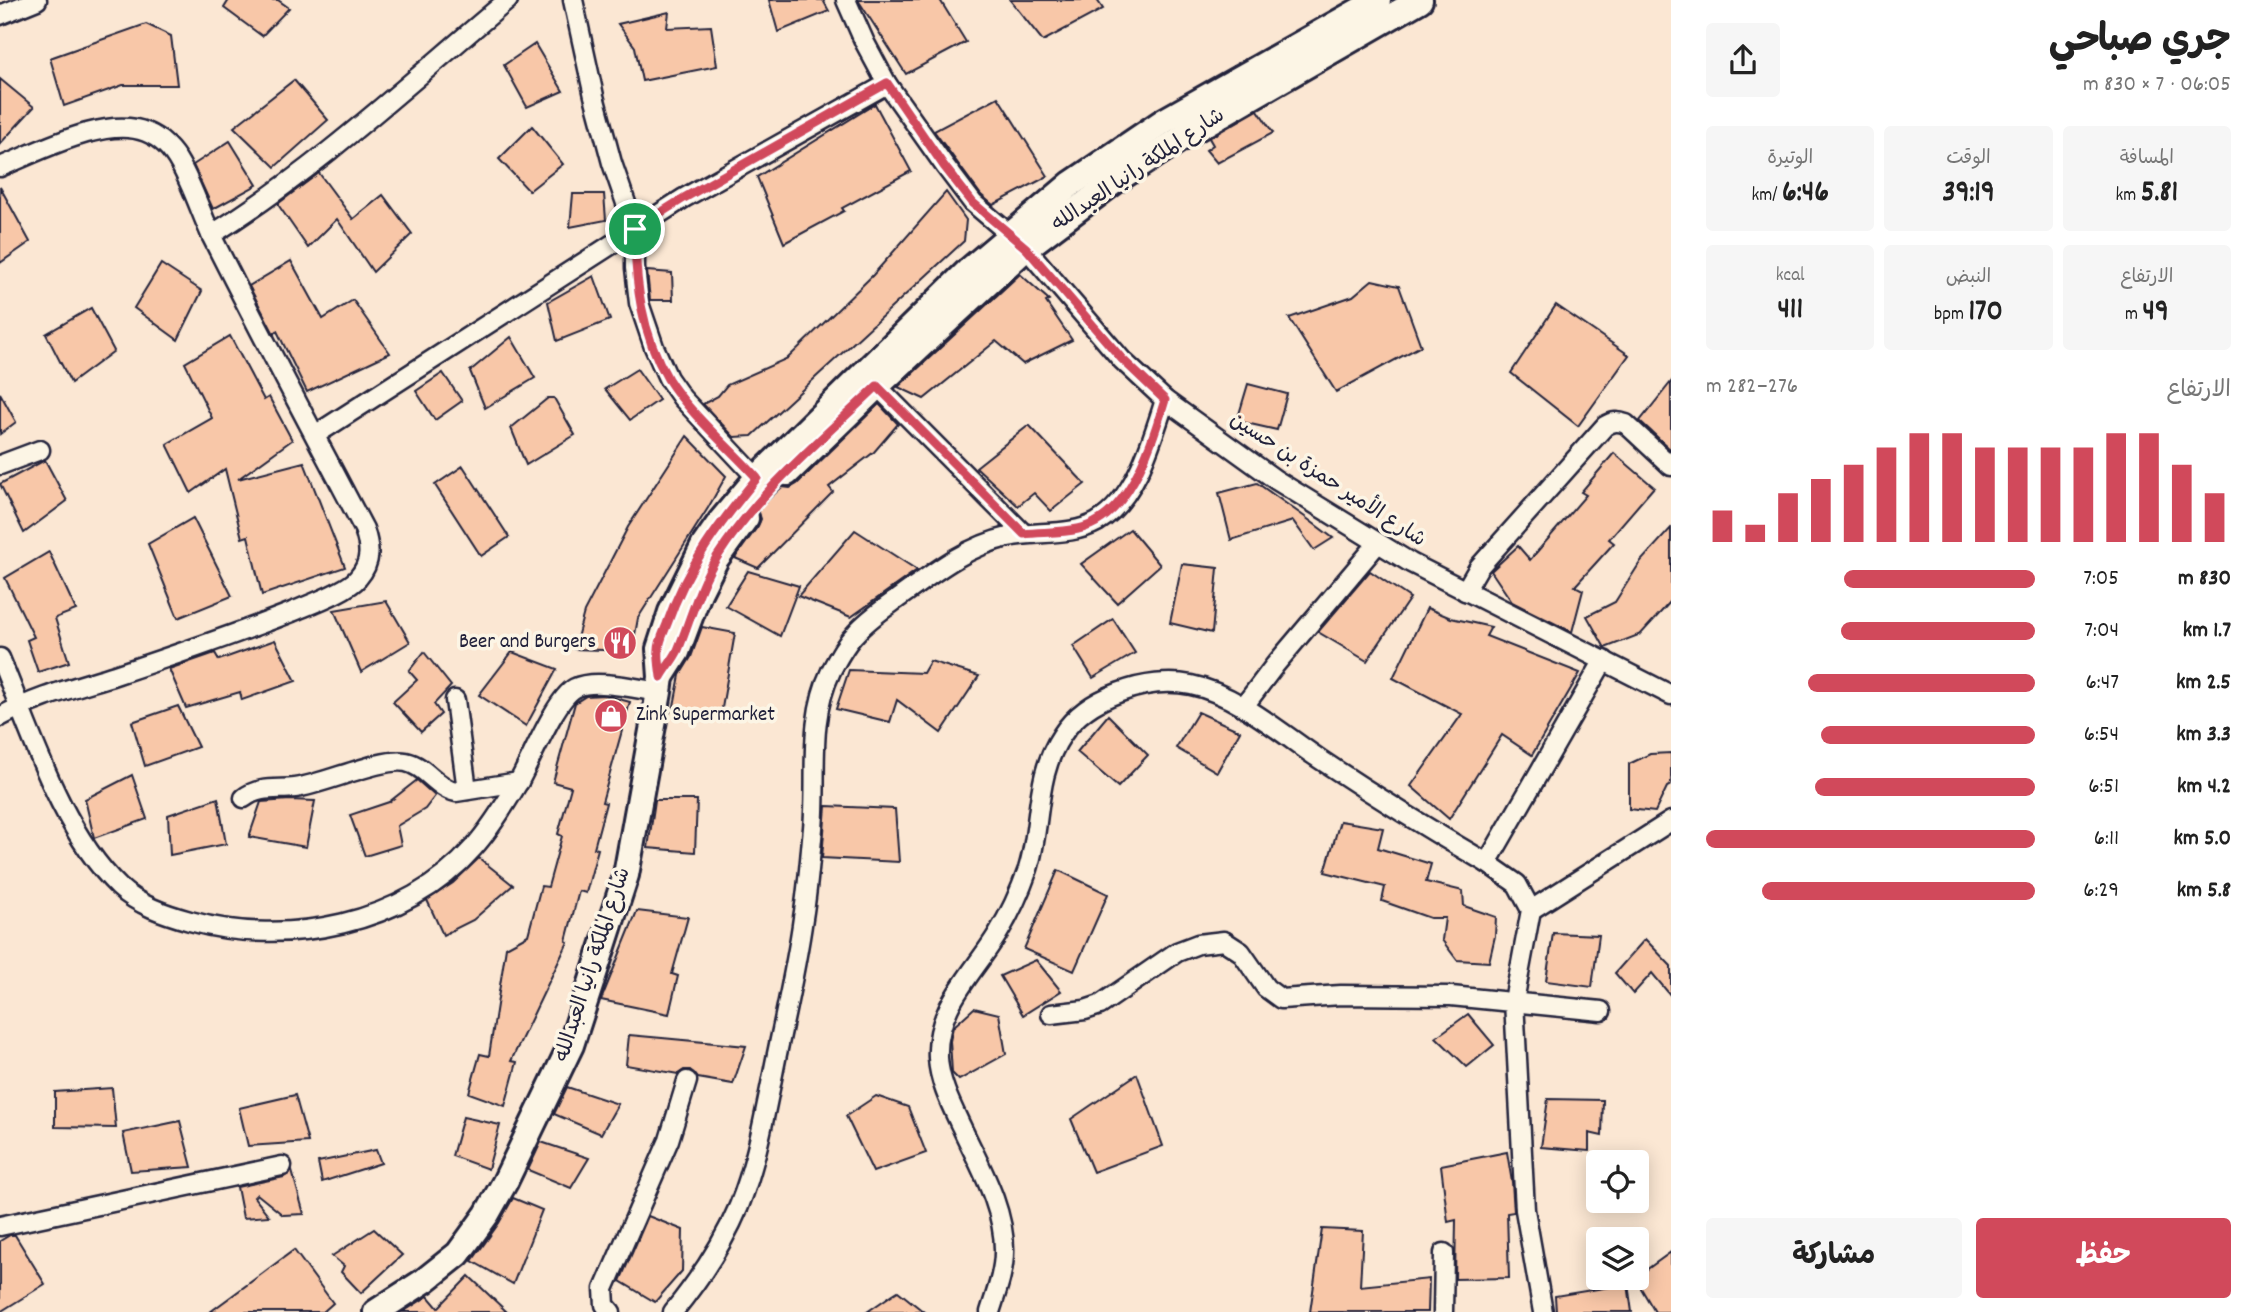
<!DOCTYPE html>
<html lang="ar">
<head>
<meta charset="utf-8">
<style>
	body { margin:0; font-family:Dekko,"Playpen Sans Arabic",sans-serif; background:#f6f6f6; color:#222; direction:rtl; height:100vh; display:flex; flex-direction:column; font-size:26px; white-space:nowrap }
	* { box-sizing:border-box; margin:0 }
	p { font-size:23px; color:#767676 }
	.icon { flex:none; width:38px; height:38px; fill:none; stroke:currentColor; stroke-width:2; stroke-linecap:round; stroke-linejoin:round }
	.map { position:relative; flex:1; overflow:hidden; direction:ltr }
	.drawer { display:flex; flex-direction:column; background:#fff; width:595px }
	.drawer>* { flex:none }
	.tools { position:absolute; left:1586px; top:1150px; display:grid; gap:14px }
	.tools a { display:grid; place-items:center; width:63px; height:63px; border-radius:7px; background:#fff; box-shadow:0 4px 18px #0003; font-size:35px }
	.pin { position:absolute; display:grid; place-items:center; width:60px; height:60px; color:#fff; margin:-30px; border:4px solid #fff; border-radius:50%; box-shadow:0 2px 7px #0007 }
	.round { display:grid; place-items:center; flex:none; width:74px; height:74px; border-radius:7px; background:#f6f6f6 }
	.headline { display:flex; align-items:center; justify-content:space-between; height:119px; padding:0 35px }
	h1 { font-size:38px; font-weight:700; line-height:52px }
	.stats { display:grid; grid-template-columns:repeat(3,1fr); gap:10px; height:119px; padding:7px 35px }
	.stats div { display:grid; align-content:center; border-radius:7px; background:#f6f6f6; text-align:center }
	.stats b { font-size:30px; font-weight:700 }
	.stats small { font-size:19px; font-weight:400 }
	.stats p { font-size:19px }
	.chart { height:196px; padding:14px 35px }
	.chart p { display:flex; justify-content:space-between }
	.chart svg { width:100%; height:126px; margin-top:7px; stroke:#d1495b; stroke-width:6 }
	.action { display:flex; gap:14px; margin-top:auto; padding:14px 35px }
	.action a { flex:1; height:80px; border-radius:7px; background:#d1495b; color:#fff; font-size:28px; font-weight:700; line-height:80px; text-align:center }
	.action a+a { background:#f6f6f6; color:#222 }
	ul { padding:0 35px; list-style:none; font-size:23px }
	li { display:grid; grid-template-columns:112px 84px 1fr; align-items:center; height:52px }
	li i { height:18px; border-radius:9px; background:#d1495b }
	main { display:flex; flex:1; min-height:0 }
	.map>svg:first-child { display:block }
	.building { fill:#f8c7a8; stroke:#22223b; stroke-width:2 }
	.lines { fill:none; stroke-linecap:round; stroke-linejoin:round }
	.minor-casing { stroke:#22223b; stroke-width:23 }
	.secondary-casing { stroke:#22223b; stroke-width:30 }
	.minor { stroke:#fcf5e5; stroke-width:18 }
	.secondary { stroke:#fcf5e5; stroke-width:24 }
	.route-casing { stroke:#fff; stroke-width:14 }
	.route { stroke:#d1495b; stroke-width:9 }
	.labels { text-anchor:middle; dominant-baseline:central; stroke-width:7; stroke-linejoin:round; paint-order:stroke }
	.street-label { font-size:21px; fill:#22223b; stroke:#fcf5e5 }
	.poi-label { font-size:21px; fill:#22223b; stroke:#fcf5e5; text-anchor:end }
</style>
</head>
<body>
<main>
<section class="drawer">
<div class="headline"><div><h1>جري صباحي</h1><p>06:05 · 7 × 830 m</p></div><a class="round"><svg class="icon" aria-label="share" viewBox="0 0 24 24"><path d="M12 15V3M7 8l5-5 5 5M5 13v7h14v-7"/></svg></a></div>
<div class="stats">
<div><p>المسافة</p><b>5.81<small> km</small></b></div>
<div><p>الوقت</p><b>39:19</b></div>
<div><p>الوتيرة</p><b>6:46<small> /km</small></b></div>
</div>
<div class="stats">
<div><p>الارتفاع</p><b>49<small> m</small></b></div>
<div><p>النبض</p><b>170<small> bpm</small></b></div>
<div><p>kcal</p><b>411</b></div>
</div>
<div class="chart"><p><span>الارتفاع</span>276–282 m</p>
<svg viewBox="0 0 160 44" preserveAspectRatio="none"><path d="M5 44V33M15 44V38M25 44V27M35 44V22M45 44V17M55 44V11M65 44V6M75 44V6M85 44V11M95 44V11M105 44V11M115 44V11M125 44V6M135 44V6M145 44V17M155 44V27"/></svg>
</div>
<ul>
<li><b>830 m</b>7:05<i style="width:58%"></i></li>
<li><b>1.7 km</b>7:04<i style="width:59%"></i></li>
<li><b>2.5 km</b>6:47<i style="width:69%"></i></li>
<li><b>3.3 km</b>6:54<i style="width:65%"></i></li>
<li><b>4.2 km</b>6:51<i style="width:67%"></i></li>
<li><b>5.0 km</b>6:11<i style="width:100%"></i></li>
<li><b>5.8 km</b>6:29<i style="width:83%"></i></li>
</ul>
<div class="action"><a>حفظ</a><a>مشاركة</a></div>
</section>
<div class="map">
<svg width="1671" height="1312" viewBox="0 0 1671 1312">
	<rect width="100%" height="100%" fill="#fbe7d3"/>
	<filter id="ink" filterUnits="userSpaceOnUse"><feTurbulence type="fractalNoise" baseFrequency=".0143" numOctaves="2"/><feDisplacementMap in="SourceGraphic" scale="14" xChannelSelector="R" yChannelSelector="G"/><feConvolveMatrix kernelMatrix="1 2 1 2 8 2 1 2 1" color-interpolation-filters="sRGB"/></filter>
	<g filter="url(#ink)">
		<g class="building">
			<polygon points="229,0 278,0 289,8 262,36 224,8"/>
			<polygon points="769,0 823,0 829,11 778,32"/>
			<polygon points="858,0 940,0 966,42 906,74"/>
			<polygon points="1010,0 1097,0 1103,9 1043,41"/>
			<polygon points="669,12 667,28 711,26 717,66 642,81 635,47 618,24"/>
			<polygon points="146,24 171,36 177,85 123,85 64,106 50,58"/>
			<polygon points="535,44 563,91 527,107 504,65"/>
			<polygon points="0,79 34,107 0,144"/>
			<polygon points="294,80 328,120 275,167 234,127"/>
			<polygon points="998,97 1048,176 993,205 981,195 934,131"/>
			<polygon points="875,104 911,171 842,208 844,211 784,243 757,177"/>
			<polygon points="1258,110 1273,133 1217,163 1206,150 1213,145 1209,138"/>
			<polygon points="532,126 563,164 529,191 499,159"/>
			<polygon points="230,141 257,185 213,209 193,165"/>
			<polygon points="319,173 353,219 383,195 412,234 373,272 337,219 308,248 279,206 279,203"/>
			<polygon points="0,187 30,242 0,263"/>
			<polygon points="946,192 966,220 964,241 752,436 734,437 703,404 718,396 727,385 788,358 873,275"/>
			<polygon points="573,194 604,194 606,220 570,227"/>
			<polygon points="291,261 323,319 353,300 390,353 307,392 277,331 274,334 249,286"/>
			<polygon points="161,264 202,291 178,340 134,308"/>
			<polygon points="647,271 672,273 673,300 650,300"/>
			<polygon points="1020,274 1049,300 1046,302 1072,340 1023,364 996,341 924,399 898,387"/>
			<polygon points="594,276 610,320 557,341 548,302"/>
			<polygon points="1372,280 1399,286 1421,346 1336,392 1289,318 1353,296"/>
			<polygon points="1556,305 1629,355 1578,426 1511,373"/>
			<polygon points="91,308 114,351 71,383 46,334"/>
			<polygon points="230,336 264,400 269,397 292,440 238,479 304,462 345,567 262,595 248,536 242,538 225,469 191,493 167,444 212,418 185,363"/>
			<polygon points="511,337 535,378 485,408 470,371"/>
			<polygon points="637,369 659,400 630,420 605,389"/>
			<polygon points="443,373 462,401 435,420 416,391"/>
			<polygon points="1671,382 1671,450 1640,421"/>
			<polygon points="1248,384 1287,394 1277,430 1237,421"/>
			<polygon points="0,393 16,422 0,434"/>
			<polygon points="548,398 554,398 575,435 526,465 511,428"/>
			<polygon points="879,404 898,424 874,452 829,487 833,492 758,568 735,558 758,526 761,519 758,510 762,505 782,487 790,488 797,484"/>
			<polygon points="1029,425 1085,484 1051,511 1034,493 1018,506 976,467"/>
			<polygon points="687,436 726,476 708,508 638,618 632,651 574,649 584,612 628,527"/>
			<polygon points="1614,453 1654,487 1609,539 1614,543 1575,586 1583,590 1572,632 1512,602 1491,571 1518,546 1530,560 1586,495 1581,492"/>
			<polygon points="45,460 67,501 24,533 0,484"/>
			<polygon points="463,466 509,537 481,556 435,485"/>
			<polygon points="1257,483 1305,517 1333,538 1314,550 1293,521 1231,540 1219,493"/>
			<polygon points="193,518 232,596 178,618 148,544"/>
			<polygon points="1671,528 1671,601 1641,634 1605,648 1587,616 1615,602 1641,561"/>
			<polygon points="1130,529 1160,565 1117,603 1081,564"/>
			<polygon points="855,530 917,570 851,617 798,596"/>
			<polygon points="49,552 76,610 55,618 69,662 38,672 27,640 34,637 5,578"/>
			<polygon points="1182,564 1218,568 1212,633 1170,623"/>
			<polygon points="748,571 799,586 780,636 726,606"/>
			<polygon points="1370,571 1410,598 1367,661 1318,632"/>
			<polygon points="386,601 410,642 361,672 334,610"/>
			<polygon points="1427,608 1451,618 1491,627 1486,636 1580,673 1532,755 1502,735 1449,819 1411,786 1462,714 1393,678"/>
			<polygon points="1113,619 1135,653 1093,678 1073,646"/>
			<polygon points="702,627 735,633 721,714 673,711 680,675 691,657"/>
			<polygon points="275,640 296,681 242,700 240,692 186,708 169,669 215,653 219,660"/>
			<polygon points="424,652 451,686 434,704 441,714 421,732 393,702 417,680 409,671"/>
			<polygon points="512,652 557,669 526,726 479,695"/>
			<polygon points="930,661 979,676 941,733 897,700 890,722 836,709 849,670 923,673"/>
			<polygon points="604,695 630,702 602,802 606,803 594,848 598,849 586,893 579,891 566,941 568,942 511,1061 517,1062 505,1106 469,1093 480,1054 489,1056 506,947 528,935 541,886 548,887 562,836 558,834 571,787 553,782 575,703 586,696"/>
			<polygon points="178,706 198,747 145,766 132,722"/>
			<polygon points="1198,712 1240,731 1217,772 1176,748"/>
			<polygon points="1108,715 1148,755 1118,787 1077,752"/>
			<polygon points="1671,753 1671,785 1667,787 1655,812 1629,809 1629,764 1650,754"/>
			<polygon points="132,775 147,819 94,838 85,799"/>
			<polygon points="417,780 435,796 425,809 397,826 401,845 365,856 350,815 389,802"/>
			<polygon points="218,798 226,844 170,855 168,815"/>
			<polygon points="290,800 315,801 306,847 249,837 261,802"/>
			<polygon points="655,800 697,800 695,852 648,848"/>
			<polygon points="826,806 895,809 899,862 822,858"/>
			<polygon points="1340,821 1383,828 1378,848 1431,864 1426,882 1463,891 1464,906 1496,917 1495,936 1489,962 1457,960 1442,940 1445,918 1430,918 1382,901 1385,887 1325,872"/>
			<polygon points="479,858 513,885 473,920 443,935 427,900 453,883"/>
			<polygon points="1058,870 1108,894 1074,971 1024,949"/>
			<polygon points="637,911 688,917 672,974 678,976 669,1014 601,1000"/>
			<polygon points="1553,933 1599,935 1592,987 1546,981"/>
			<polygon points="1645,939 1671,966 1671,996 1652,973 1633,994 1615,973"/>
			<polygon points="1036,960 1061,991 1023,1015 1000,976"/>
			<polygon points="974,1008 999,1014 1006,1054 959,1080 952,1073 950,1041 953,1027"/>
			<polygon points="1468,1014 1494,1045 1467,1067 1436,1037"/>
			<polygon points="629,1035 662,1038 746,1046 733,1084 698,1078 690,1070 684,1070 678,1074 626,1065"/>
			<polygon points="1137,1074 1163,1146 1093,1172 1071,1119"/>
			<polygon points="567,1087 618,1104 601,1134 554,1114"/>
			<polygon points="112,1088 116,1128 55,1127 55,1092"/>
			<polygon points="295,1095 308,1142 248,1146 239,1108"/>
			<polygon points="876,1096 908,1107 926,1153 873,1172 846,1116"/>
			<polygon points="1548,1099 1603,1100 1602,1136 1589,1133 1589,1151 1541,1147"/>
			<polygon points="463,1117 500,1125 488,1169 452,1156"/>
			<polygon points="180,1121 192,1167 131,1171 123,1133"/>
			<polygon points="541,1142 589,1158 571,1188 528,1170"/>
			<polygon points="376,1150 381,1163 322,1182 318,1162"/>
			<polygon points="1507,1152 1512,1182 1514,1212 1507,1213 1509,1278 1455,1279 1456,1220 1448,1222 1441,1165"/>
			<polygon points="292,1171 304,1214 283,1215 257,1194 254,1197 269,1216 243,1218 237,1187 284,1177"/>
			<polygon points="513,1198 542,1210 513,1284 472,1261 499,1223"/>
			<polygon points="648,1216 683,1230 682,1271 655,1302 620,1281"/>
			<polygon points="374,1229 402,1255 361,1293 341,1272 344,1266 332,1256"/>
			<polygon points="1322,1229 1363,1231 1360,1286 1429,1279 1428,1312 1310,1312"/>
			<polygon points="10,1235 15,1235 45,1284 0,1312 0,1241"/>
			<polygon points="294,1250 333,1303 323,1312 210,1312"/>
			<polygon points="1671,1252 1671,1312 1655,1312 1635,1278"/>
			<polygon points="469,1276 507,1312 403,1312 428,1296 438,1308"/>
			<polygon points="1628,1284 1632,1312 1556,1312 1555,1296"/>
			<polygon points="898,1291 924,1312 867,1312 893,1294"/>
		</g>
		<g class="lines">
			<g class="minor-casing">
				<g id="minor">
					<polyline points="573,0 594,96 612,163 635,229 635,268 639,303 654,347 668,378 682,398 757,478"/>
					<polyline points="846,0 865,43 887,84 945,166 973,203 1026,248 1122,360 1165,400 1276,480 1411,563 1671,695"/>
					<polyline points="0,15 37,0"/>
					<path d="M0,167C38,152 106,115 146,132C161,138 173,151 180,164C193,187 201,213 212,237C261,335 313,432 364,529C370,547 372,562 358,578C348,591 308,605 292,612C234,635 175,655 115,675C77,687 36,697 0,717"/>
					<path d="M211,235C318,169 412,80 508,0"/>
					<polyline points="877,386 1024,534"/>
					<polyline points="315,435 684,198 887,84"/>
					<polyline points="0,465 40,450"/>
					<path d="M1465,591L1479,567L1605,426C1613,421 1618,421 1626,424L1671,466"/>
					<path d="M0,658C31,732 61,831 119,887C138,905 165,914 190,921C285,948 406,925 473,848C490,829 505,805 518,783C531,761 555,699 575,688C594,678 638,689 659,692"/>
					<polyline points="455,700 467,790"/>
					<polyline points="1244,706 1275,665 1378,543"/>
					<path d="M244,798C259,786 277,790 295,788C325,784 382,757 406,762C426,766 436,788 456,792L519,782"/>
					<polyline points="1531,910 1671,821"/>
					<polyline points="1051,1014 1085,1010 1100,1005 1177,952 1198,944 1224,941 1241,952 1266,988 1281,999 1341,995 1451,996 1601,1011"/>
					<polyline points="0,1226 282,1166"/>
					<polyline points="611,1312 605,1305 604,1289 669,1140 687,1081"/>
					<path d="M673,1312C699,1280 723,1244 739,1206C756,1164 764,1118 773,1074C783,1022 796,970 803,918C808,888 810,858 813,828C818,775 807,721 831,671C838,658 845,644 856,633C868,619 885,608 900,597C933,573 967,546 1008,537C1036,531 1072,536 1097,522C1136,499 1152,440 1165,400"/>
					<path d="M990,1312C996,1293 1004,1272 1004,1252C1005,1208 979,1165 961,1126C951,1105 939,1081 938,1058C935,1008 973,974 997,935C1010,914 1020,892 1028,869C1042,825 1034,776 1062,735C1086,697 1148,676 1191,685C1237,694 1282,734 1321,760C1375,796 1430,830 1487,863"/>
					<polyline points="1443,1312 1444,1253"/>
					<polyline points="1543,1312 1525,1210 1514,1001 1531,910 1517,884 1487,863 1604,660"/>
				</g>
			</g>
			<g class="secondary-casing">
				<g id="secondary">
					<polyline points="787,473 877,386 1026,248 1115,181 1194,130 1420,0"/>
					<polyline points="661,677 677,652 699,593 716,559 746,518"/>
					<polyline points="376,1312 424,1281 458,1254 487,1214 505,1182 571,1045 626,875 659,692 661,677 659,649 671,612 704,545 720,522 757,478 968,271 1071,184 1164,121 1378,0"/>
				</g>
			</g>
			<use href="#minor" class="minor"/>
			<use href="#secondary" class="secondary"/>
		</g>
	</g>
	<g class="lines" filter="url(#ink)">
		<g class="route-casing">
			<path id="route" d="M887,83L944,166L973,203L1026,248L1122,359L1165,400C1151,444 1130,518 1078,529C1061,533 1042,532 1024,534L877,386C822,439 759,491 717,557C699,585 691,619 678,650C674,659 666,668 661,677C660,668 658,658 659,650C659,641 664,632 667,624C687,566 719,524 757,478C730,448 689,413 668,379C641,333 635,282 635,229L684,198Z"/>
		</g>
		<use href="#route" class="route"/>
	</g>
	<defs>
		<g id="restaurant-disc" transform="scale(1.75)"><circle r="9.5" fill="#d1495b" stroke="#fcf5e5"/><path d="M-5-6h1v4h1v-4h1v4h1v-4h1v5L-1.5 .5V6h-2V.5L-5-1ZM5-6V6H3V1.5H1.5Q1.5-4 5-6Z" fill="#fff"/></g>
		<g id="shop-disc" transform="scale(1.75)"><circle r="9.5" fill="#d1495b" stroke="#fcf5e5"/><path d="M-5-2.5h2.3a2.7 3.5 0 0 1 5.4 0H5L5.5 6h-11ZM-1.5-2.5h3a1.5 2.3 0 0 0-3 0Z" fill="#fff"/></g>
	</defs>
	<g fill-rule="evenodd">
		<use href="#restaurant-disc" x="620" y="643"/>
		<use href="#shop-disc" x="611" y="716"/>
	</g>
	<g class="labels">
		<g class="street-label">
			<text transform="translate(1139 171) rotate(-34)">شارع الملكة رانيا العبدالله</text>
			<text transform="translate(1327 481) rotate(33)">شارع الأمير حمزة بن حسين</text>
			<text transform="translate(594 965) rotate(-72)">شارع الملكة رانيا العبدالله</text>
		</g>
		<g class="poi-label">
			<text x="596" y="643">Beer and Burgers</text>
			<text x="636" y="716" text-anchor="start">Zink Supermarket</text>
		</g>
	</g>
</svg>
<div class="tools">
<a><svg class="icon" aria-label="locate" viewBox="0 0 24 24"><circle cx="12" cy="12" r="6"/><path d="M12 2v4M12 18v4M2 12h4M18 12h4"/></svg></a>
<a><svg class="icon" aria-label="layers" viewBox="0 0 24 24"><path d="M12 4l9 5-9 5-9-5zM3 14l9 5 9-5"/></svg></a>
</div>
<div class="pin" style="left:635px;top:229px;background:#1e9e55"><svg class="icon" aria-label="arrive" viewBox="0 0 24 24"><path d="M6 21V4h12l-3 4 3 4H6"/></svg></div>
</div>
</main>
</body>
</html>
